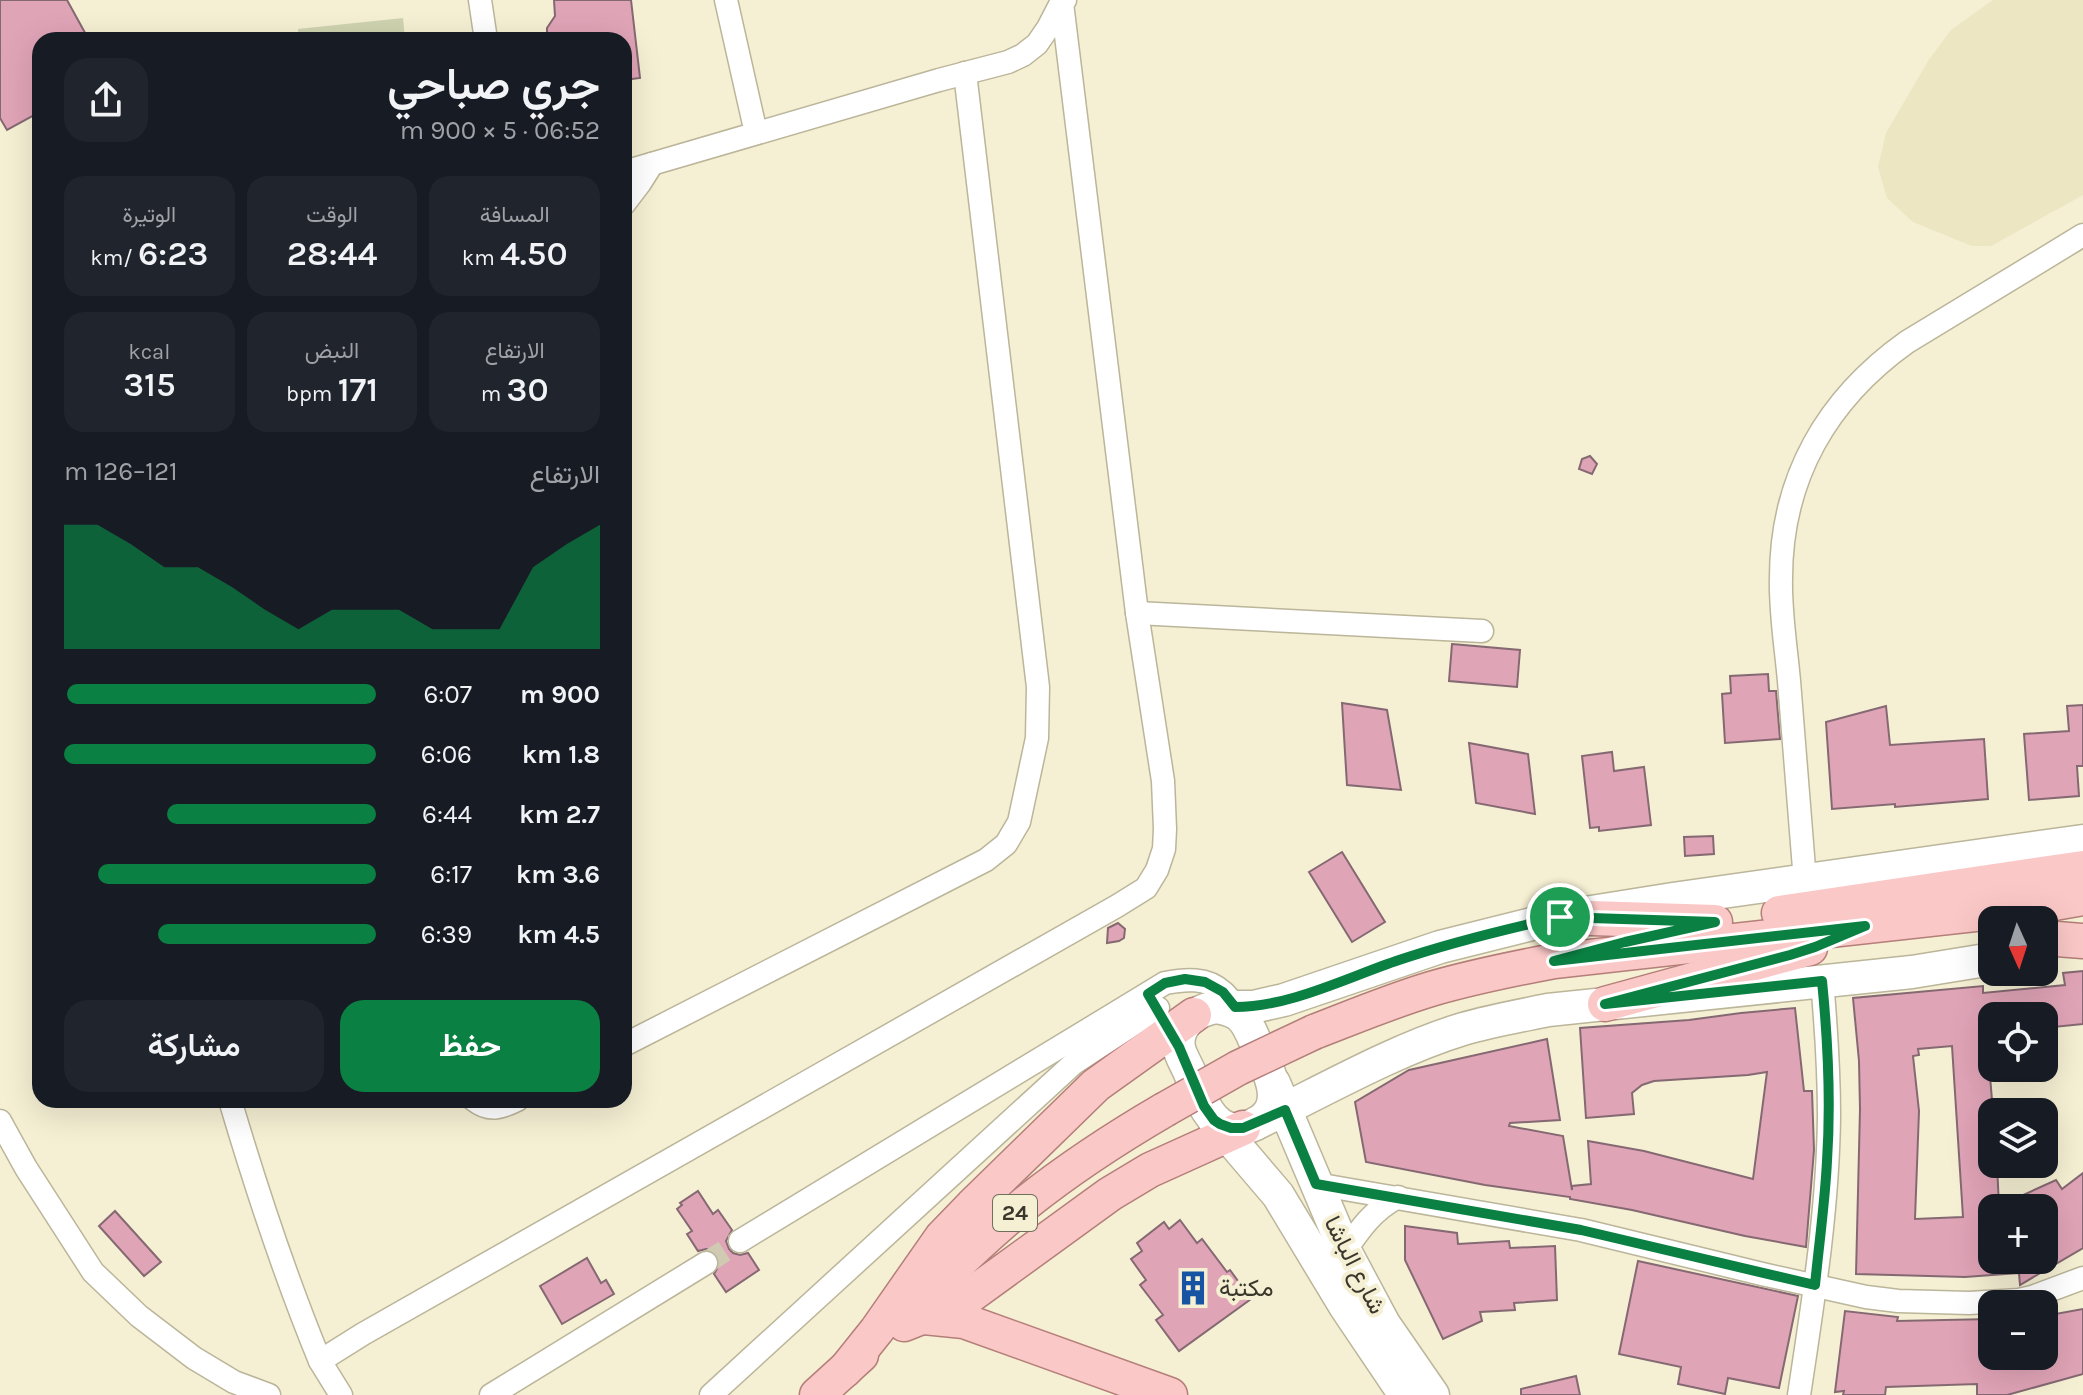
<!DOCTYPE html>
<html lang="ar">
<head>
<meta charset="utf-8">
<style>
	body { margin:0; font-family:Karla,Vazirmatn,sans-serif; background:#20242c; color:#f1f3f6; direction:rtl; height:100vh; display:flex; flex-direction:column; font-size:30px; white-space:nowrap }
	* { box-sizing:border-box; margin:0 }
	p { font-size:26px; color:#9ea1a6 }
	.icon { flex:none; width:44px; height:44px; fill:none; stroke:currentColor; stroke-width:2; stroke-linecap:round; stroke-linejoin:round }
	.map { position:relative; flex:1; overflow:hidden; direction:ltr }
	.sheet { position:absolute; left:32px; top:32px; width:600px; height:1076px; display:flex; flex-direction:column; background:#171b24; border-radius:24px; box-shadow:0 8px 32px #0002; direction:rtl }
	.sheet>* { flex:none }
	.needle { width:52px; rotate:177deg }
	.buttons { position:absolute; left:1978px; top:906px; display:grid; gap:16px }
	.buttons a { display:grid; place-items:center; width:80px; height:80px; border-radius:16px; background:#171b24; box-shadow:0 8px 32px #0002; font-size:40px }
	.pin { position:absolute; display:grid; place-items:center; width:68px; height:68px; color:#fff; margin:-34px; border:4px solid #fff; border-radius:50%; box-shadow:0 2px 8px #0007 }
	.round { display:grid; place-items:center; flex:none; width:84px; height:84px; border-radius:24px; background:#20242c }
	.headline { display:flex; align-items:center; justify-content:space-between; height:136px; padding:0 32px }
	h1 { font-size:44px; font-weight:600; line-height:60px }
	.figures { display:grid; grid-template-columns:repeat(3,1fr); gap:12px; height:136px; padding:8px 32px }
	.figures div { display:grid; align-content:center; border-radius:20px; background:#20242c; text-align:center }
	.figures b { font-size:34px; font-weight:600 }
	.figures small { font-size:22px; font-weight:400 }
	.figures p { font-size:22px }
	.chart { height:224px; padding:16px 32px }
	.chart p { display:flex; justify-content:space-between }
	.chart svg { width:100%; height:144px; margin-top:8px; fill:#0b8043; opacity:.7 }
	.cta { display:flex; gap:16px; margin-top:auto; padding:16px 32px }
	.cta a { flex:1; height:92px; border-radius:24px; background:#0b8043; color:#fff; font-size:32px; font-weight:600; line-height:92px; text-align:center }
	.cta a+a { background:#20242c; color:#f1f3f6 }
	ul { padding:0 32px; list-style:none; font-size:26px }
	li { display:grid; grid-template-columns:128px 96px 1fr; align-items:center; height:60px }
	li i { height:20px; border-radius:10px; background:#0b8043 }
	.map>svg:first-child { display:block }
	.built { fill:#ede6c2 }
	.green { fill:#cfd3af }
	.building { fill:#e0a4b7; stroke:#856972; stroke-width:2; fill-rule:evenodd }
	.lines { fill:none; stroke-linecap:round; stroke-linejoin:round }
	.street-tunnel { stroke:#d0cab2; stroke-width:22; stroke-dasharray:22 11; stroke-linecap:butt }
	.street-casing { stroke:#bbb59a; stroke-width:25 }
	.secondary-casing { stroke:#bbb59a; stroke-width:35 }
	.primary-casing { stroke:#b47e79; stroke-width:37 }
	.street { stroke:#fff; stroke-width:22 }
	.secondary { stroke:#fff; stroke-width:32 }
	.primary { stroke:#fac8c7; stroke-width:34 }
	.primary-bridge-casing { stroke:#b47e79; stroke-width:37; stroke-linecap:butt }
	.primary-bridge { stroke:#fac8c7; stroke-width:34 }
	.route-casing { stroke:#fff; stroke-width:16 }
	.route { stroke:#0b8043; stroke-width:10 }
	.labels { text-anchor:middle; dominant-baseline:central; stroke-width:8; stroke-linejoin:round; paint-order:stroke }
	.shield { fill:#f5efd3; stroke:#726e5e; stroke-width:2 }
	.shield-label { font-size:22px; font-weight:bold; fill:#3a372c }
	.street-label { font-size:24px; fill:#3a372c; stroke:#f5efd3 }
	.poi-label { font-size:24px; fill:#3a372c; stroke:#f5efd3; text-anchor:start }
</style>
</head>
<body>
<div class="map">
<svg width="2083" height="1395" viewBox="0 0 2083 1395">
	<rect width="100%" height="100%" fill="#f5efd3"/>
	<polygon class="built" points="1993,0 2083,0 2083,195 1991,246 1972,246 1913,222 1887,198 1878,167 1886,133 1928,61 1951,30"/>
	<polygon class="green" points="403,18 405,40 299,40 298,29"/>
	<g class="building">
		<polygon points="0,0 67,0 89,40 40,40 40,112 7,130 0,118"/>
		<polygon points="554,0 631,0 640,78 624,80 624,40 552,40 547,34 547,28 555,16"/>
		<polygon points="1590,456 1597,464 1592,474 1579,469 1582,459"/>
		<polygon points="1452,644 1520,650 1517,687 1449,681"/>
		<polygon points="1768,674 1769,691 1776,691 1780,739 1725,743 1722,694 1731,693 1730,676"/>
		<polygon points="1342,703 1387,710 1401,790 1347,785"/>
		<polygon points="2083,705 2083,766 2077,766 2079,796 2029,800 2024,734 2069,731 2067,706"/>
		<polygon points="1886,706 1890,745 1984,739 1988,799 1895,807 1895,804 1832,809 1826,722"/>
		<polygon points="1469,743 1528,754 1535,814 1476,803"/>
		<polygon points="1612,752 1614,771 1644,767 1651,825 1599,831 1599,827 1590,828 1582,756"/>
		<polygon points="1713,836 1714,854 1685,856 1684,837"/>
		<polygon points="1342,852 1385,922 1352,942 1309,872"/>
		<polygon points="1118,923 1125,929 1124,938 1119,941 1107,943 1108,928"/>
		<path d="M2083,971V1024L2044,1028V1016H1985L1993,1112L1992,1164H1997L1999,1206L2056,1180L2062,1189L2083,1173V1248L2020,1285L2019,1273L1965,1277L1856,1274L1860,1109L1859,1061L1853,998L1983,986V993L2065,985L2063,973ZM1952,1046L1963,1217L1915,1219L1919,1111L1913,1056L1919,1055L1918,1049ZM1992,1208H2044V1260H1992Z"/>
		<polygon points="1795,1008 1804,1091 1812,1091 1814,1150 1806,1247 1745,1236 1632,1210 1570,1199 1570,1197 1485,1185 1366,1162 1355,1102 1409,1070 1547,1039 1560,1120 1510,1123 1509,1126 1563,1136 1572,1190 1572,1186 1591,1184 1588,1141 1644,1151 1753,1179 1767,1072 1748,1075 1654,1081 1642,1085 1632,1093 1634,1114 1586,1118 1580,1028 1689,1020 1741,1013"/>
		<polygon points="698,1191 713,1214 718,1210 732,1230 726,1241 729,1249 733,1253 740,1255 748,1253 759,1270 726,1292 714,1274 720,1263 717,1255 712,1250 706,1249 698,1251 687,1234 692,1231 677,1209 682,1205 680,1203"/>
		<polygon points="115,1211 161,1262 144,1276 99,1226"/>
		<polygon points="1180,1220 1197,1243 1202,1239 1227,1272 1230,1270 1251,1299 1179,1351 1156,1320 1163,1315 1140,1285 1146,1280 1131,1259 1142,1251 1137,1243 1164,1222 1169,1229"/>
		<polygon points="1405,1226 1457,1233 1458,1244 1509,1241 1510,1248 1555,1246 1557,1300 1514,1303 1515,1310 1480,1312 1482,1321 1443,1339 1405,1260"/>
		<polygon points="587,1258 601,1283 606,1280 614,1294 562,1324 540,1286"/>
		<polygon points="1638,1261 1798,1296 1779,1388 1728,1378 1725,1394 1678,1384 1681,1367 1619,1354"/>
		<polygon points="2083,1309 2083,1374 2007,1395 1977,1395 1977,1384 1886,1387 1885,1395 1843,1395 1844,1391 1835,1392 1845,1311 1898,1317 1897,1321 1992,1319 1992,1356 2044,1356 2044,1316"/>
		<polygon points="1576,1376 1580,1395 1521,1395 1521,1389"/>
	</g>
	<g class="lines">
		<polyline class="street-tunnel" points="706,1263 740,1241"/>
		<g class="street-casing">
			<g id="street">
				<polyline points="480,0 486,40"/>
				<polyline points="726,0 756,133"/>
				<polyline points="624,172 939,80 1008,62 1023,55 1037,44 1048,28 1062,1"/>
				<polyline points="624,204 640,183 652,164"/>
				<polyline points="1137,613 1482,631"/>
				<path d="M1805,881C1800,814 1794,748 1789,681C1786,647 1780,612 1781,578C1781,478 1827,399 1907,342L2083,235"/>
				<polyline points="624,1045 986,860 1006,844 1019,822 1037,738 1038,687 965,73"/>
				<path d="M230,1100C256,1188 285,1276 320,1361"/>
				<path d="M474,1100C489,1112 501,1108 517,1100"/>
				<polyline points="0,1121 26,1168 93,1272 139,1316 194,1358 234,1382 269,1395"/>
				<polyline points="1316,1184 1581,1230 1762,1274 1866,1297 1898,1301 1969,1303 2019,1300 2032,1297 2083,1278"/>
				<path d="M740,1241L1165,983C1185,979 1207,977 1223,992C1230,998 1235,1007 1240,1014"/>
				<path d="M1345,1251C1360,1229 1373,1210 1398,1197"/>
				<polyline points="341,1395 320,1361 363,1334 1117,906 1146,888 1157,870 1164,849 1165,829 1163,781 1137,613 1062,3 1065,0"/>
				<polyline points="491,1395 706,1263"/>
				<polyline points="711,1395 1074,1063 1158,1008"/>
				<path d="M1799,1395C1813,1303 1828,1209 1829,1116C1829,1071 1826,1026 1822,981"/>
			</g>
		</g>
		<g class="secondary-casing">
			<g id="secondary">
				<polyline points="1217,1007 1253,1007 1284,1000 1440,947 1560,917 1673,899 2083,841"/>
				<path d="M1217,1007C1225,1009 1233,1010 1240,1016C1249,1024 1253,1037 1258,1048C1269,1072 1289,1107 1255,1124C1217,1144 1202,1103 1191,1076C1188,1067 1181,1057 1179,1048C1175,1024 1197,1010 1217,1007Z"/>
				<polyline points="1274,1083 1345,1251 1384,1324 1433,1395"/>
				<polyline points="1214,1120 1278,1195 1345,1306 1405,1395"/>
				<path d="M1255,1124C1321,1092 1394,1050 1463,1029C1491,1021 1519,1016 1548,1010L1912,972L1992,959"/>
			</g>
		</g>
		<g class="primary-casing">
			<g id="primary">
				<polyline points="1779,913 2083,868"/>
				<polyline points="1560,917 1715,922"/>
				<polyline points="2044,938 2083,941"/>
				<polyline points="1605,1004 1810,948"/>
				<path d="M1314,1032C1353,1017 1391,1001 1431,989C1472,977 1512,969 1554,961L2020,909L2083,898"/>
				<path d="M909,1311C947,1274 985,1236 1026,1203C1070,1168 1116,1138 1164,1110"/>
				<polyline points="924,1317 964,1321 1170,1395"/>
				<polyline points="904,1324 964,1300 1110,1194 1150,1170 1243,1128"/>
				<polyline points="845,1370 877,1330 942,1237 972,1206 1096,1085 1194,1015"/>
				<polyline points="817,1395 861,1355"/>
			</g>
		</g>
		<use href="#street" class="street"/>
		<use href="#secondary" class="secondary"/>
		<use href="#primary" class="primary"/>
		<g class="primary-bridge-casing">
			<polyline id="primary-bridge" points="1164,1110 1238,1068 1314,1032"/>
		</g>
		<use href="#primary-bridge" class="primary-bridge"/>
	</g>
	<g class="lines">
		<g class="route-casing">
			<path id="route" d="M1560,917L1715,922L1625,942L1554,961L1865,926L1815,947L1790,955L1605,1004L1822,981C1828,1041 1831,1101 1827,1161C1825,1202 1819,1244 1815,1285L1581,1230L1316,1184L1285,1110L1243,1128H1231L1220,1124L1214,1120L1204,1106L1179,1047L1148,994L1165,983L1185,979L1205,982L1223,992L1235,1007C1290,1007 1348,977 1399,960C1452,942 1506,929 1560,917Z"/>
		</g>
		<use href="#route" class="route"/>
	</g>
	<defs>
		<g id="building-bare" transform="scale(2.76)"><path d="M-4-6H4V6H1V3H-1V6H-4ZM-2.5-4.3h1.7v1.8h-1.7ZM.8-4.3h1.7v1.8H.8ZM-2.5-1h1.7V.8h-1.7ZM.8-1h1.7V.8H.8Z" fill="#1753a3" stroke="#f5efd3" stroke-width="2.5" paint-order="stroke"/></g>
	</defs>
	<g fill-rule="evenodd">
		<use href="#building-bare" x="1193" y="1288"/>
	</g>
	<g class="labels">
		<rect class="shield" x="993" y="1195" width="44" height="36" rx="6"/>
		<g class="shield-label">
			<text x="1015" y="1213">24</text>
		</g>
		<g class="street-label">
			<text transform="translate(1355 1265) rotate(63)">شارع الباشا</text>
		</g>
		<g class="poi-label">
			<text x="1219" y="1288">مكتبة</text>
		</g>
	</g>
</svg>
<div class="buttons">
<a><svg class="needle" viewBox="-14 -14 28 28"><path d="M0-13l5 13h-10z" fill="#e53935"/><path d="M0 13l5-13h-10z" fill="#9ea1a6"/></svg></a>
<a><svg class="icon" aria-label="locate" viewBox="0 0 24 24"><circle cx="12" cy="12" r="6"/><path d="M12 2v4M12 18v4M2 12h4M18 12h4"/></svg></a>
<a><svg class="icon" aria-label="layers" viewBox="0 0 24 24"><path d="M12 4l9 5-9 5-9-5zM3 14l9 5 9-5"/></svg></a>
<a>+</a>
<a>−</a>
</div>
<div class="pin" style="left:1560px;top:917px;background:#1e9e55"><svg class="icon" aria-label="arrive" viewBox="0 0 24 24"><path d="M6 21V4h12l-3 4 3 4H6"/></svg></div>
<section class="sheet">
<div class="headline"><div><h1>جري صباحي</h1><p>06:52 · 5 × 900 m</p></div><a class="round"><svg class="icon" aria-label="share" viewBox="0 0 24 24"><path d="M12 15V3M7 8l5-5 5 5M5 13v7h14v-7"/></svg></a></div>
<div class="figures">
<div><p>المسافة</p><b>4.50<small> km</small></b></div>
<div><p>الوقت</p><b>28:44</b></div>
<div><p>الوتيرة</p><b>6:23<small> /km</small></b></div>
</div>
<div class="figures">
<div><p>الارتفاع</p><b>30<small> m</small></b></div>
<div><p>النبض</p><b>171<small> bpm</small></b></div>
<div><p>kcal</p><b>315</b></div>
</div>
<div class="chart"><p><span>الارتفاع</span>121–126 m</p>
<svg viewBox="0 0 160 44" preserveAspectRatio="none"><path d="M0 44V6L10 6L20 12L30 19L40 19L50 25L60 32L70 38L80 32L90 32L100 32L110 38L120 38L130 38L140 19L150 12L160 6V44z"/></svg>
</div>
<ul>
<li><b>900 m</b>6:07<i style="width:99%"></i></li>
<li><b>1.8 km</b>6:06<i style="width:100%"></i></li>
<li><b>2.7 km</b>6:44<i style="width:67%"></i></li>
<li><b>3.6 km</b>6:17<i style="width:89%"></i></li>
<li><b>4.5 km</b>6:39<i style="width:70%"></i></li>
</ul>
<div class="cta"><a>حفظ</a><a>مشاركة</a></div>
</section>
</div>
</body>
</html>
